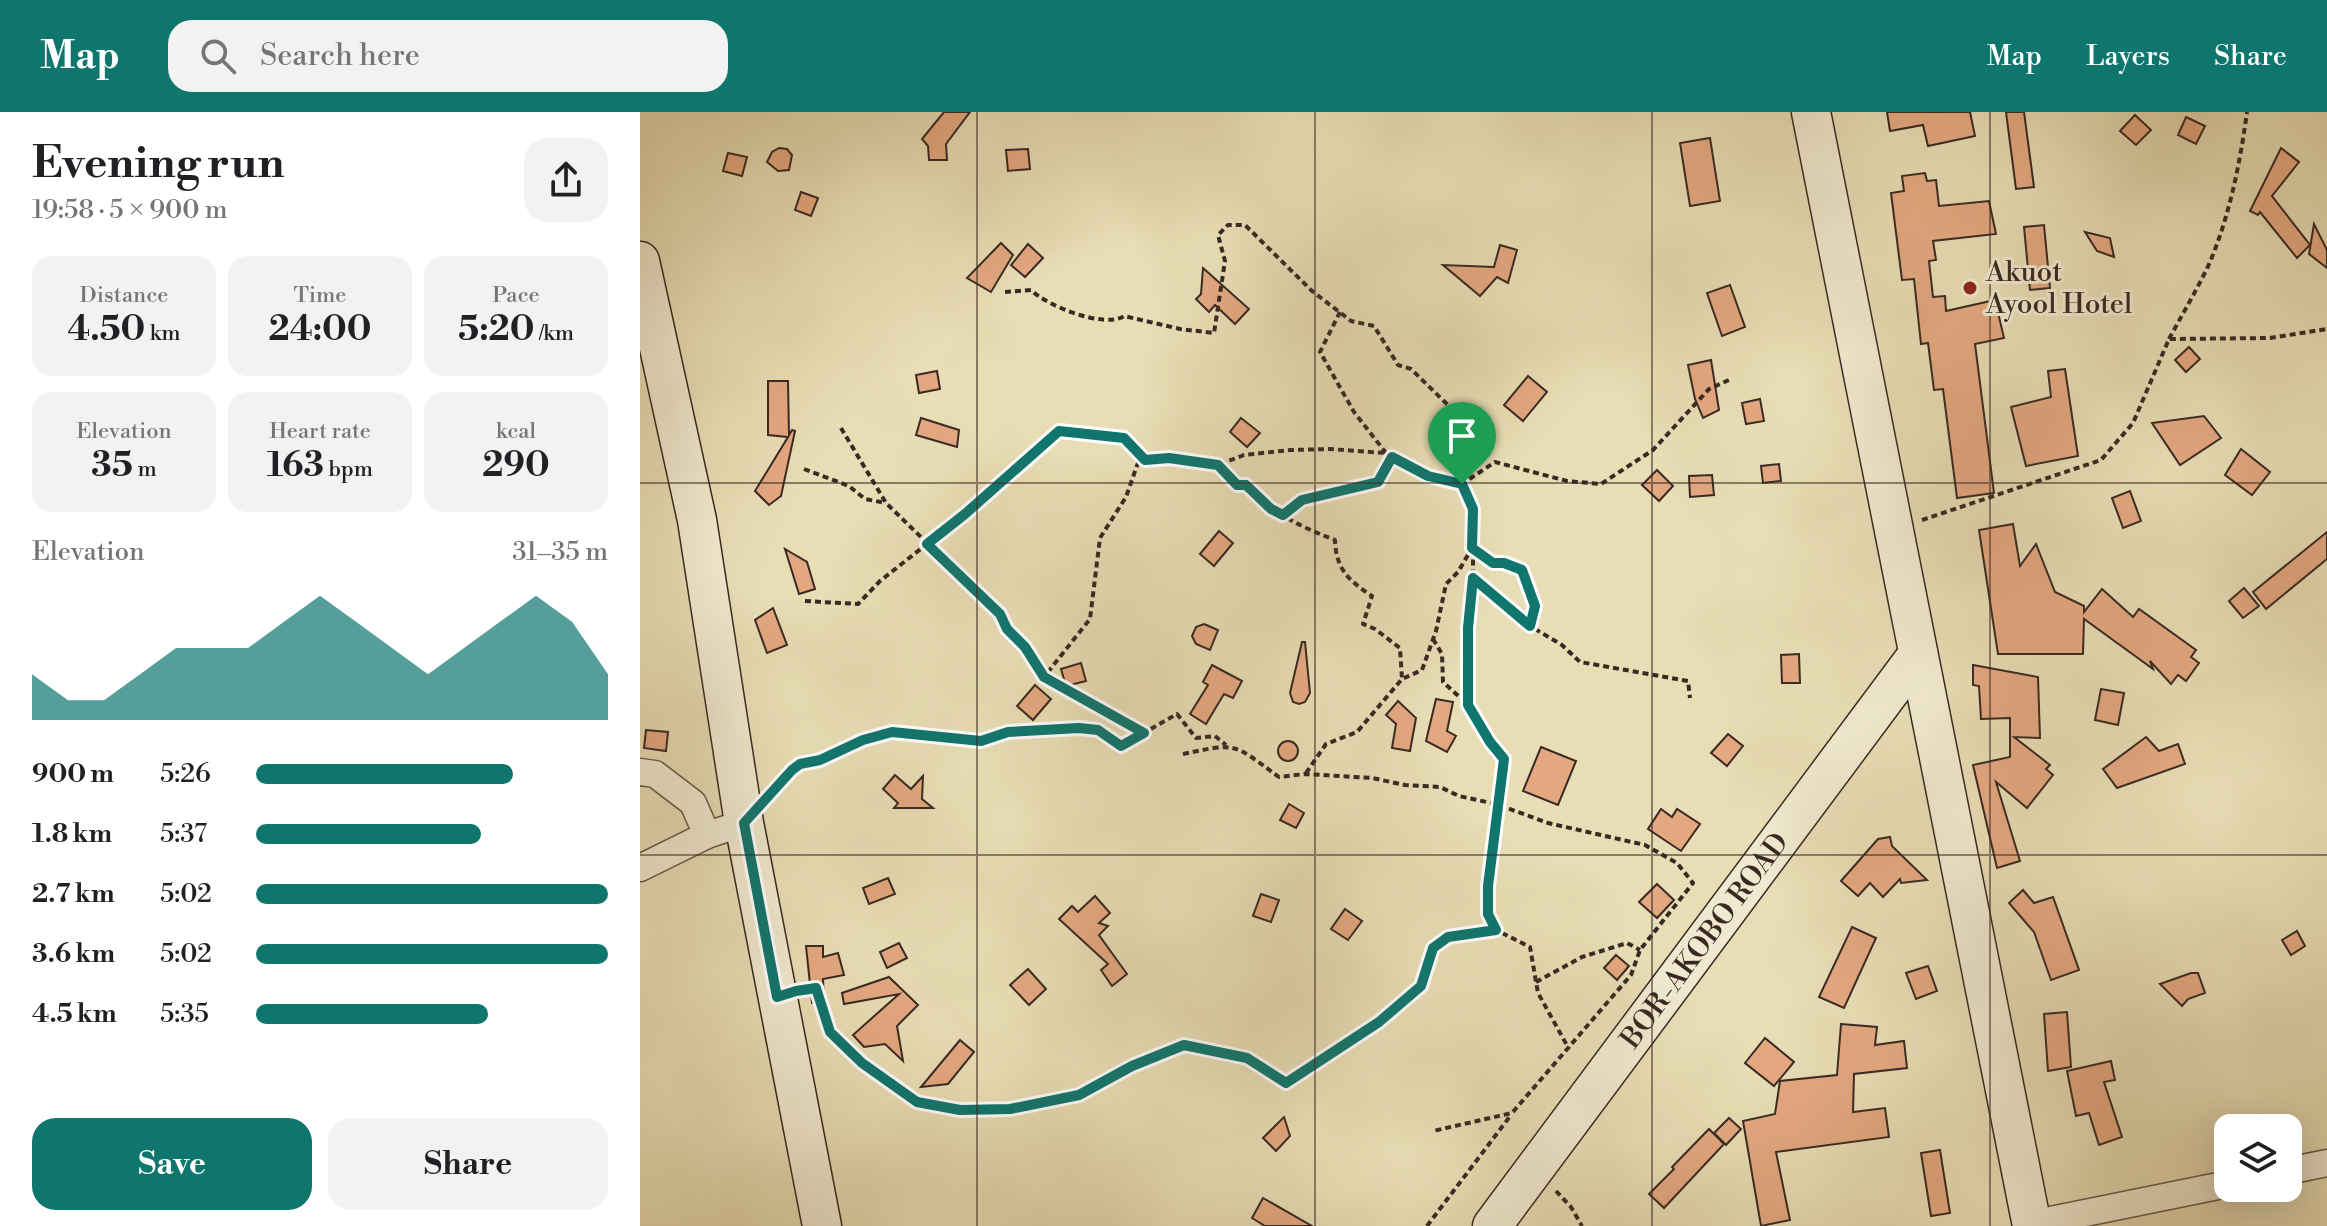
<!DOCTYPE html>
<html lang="en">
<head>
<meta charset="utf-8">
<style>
	body { margin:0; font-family:"Libre Bodoni",serif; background:#f2f2f2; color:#202124; height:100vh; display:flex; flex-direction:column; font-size:30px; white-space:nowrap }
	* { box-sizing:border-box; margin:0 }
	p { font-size:26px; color:#757577 }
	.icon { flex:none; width:44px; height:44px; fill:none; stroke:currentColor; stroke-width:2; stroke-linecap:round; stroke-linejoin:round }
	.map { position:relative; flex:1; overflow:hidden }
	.side { display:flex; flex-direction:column; background:#fff; width:640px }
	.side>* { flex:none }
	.buttons { position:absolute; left:1574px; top:1002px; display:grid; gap:16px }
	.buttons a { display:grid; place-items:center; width:88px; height:88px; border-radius:16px; background:#fff; box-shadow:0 8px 32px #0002; font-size:40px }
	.pin { position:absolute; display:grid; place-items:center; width:68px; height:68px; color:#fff; margin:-82px -34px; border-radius:50% 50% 50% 0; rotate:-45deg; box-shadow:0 0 8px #0007 }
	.pin .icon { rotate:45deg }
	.round { display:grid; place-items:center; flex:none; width:84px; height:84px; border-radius:24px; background:#f2f2f2 }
	.head { display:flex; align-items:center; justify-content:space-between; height:136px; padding:0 32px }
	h1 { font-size:44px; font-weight:700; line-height:60px }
	.metrics { display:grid; grid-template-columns:repeat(3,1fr); gap:12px; height:136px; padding:8px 32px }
	.metrics div { display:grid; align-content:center; border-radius:20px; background:#f2f2f2; text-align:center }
	.metrics b { font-size:34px; font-weight:700 }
	.metrics small { font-size:22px; font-weight:400 }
	.metrics p { font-size:22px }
	.chart { height:224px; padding:16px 32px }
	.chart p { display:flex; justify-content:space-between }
	.chart svg { width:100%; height:144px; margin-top:8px; fill:#0f766e; opacity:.7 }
	.primary-button { display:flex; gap:16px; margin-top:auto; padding:16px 32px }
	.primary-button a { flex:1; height:92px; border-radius:24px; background:#0f766e; color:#fff; font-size:32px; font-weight:700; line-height:92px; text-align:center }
	.primary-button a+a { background:#f2f2f2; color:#202124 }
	ul { padding:0 32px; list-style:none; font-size:26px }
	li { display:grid; grid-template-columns:128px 96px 1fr; align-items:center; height:60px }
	li i { height:20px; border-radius:10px; background:#0f766e }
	header { display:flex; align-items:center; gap:48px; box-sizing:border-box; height:112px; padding:0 40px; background:#0f766e; color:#fff }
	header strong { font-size:38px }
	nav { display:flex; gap:44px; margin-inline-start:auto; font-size:28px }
	.search { width:560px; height:72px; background:#f2f2f2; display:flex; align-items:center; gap:20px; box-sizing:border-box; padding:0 28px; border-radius:24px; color:#757577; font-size:30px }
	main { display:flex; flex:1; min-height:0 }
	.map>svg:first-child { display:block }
	.building { fill:#e4a880; stroke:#382a23; stroke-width:2 }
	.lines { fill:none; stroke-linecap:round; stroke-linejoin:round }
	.street-casing { stroke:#645748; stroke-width:29 }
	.secondary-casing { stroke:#382a23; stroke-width:41 }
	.path { stroke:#382a23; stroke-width:4; stroke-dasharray:6 4; stroke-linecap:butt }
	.street { stroke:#f0e9cf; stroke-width:26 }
	.secondary { stroke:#f0e9cf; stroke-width:38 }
	.route-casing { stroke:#fff; stroke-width:16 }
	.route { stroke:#0f766e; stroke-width:10 }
	.grid { fill:none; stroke:#382a23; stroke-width:2; stroke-opacity:0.55 }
	.poi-dot { fill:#8f2418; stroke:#f0e9cf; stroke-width:3 }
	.labels { text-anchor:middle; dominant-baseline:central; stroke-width:6; stroke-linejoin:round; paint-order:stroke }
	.poi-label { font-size:28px; fill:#382a23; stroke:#f0e9cf; text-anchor:start }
	.street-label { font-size:28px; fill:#382a23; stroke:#f0e9cf }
</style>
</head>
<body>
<header>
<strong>Map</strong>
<div class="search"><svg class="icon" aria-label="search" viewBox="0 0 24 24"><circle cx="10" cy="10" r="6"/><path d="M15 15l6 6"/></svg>Search here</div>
<nav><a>Map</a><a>Layers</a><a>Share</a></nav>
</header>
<main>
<section class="side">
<div class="head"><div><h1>Evening run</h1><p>19:58 · 5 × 900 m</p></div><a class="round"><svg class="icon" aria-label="share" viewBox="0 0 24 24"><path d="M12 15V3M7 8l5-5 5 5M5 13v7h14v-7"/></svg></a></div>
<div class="metrics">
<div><p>Distance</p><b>4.50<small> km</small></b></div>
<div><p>Time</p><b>24:00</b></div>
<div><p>Pace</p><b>5:20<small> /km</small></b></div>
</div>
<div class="metrics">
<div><p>Elevation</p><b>35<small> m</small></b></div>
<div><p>Heart rate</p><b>163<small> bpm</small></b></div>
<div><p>kcal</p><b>290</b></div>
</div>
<div class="chart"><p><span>Elevation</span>31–35 m</p>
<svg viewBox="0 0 160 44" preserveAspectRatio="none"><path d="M0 44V30L10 38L20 38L30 30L40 22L50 22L60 22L70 14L80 6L90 14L100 22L110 30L120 22L130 14L140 6L150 14L160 30V44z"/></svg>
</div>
<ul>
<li><b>900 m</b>5:26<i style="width:73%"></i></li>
<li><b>1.8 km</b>5:37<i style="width:64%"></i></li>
<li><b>2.7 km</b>5:02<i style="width:100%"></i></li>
<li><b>3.6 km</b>5:02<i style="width:100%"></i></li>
<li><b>4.5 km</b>5:35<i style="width:66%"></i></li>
</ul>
<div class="primary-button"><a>Save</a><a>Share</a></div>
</section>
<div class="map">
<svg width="1687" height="1114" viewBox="0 0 1687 1114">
	<rect width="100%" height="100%" fill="#e8ddb5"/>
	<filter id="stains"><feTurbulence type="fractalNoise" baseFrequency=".0025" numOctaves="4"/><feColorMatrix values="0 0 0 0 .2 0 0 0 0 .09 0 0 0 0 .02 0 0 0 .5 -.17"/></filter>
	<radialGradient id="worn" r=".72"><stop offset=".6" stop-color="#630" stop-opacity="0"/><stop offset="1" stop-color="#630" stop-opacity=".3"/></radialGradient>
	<g class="building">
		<polygon points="304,0 330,0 306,32 307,48 289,48 288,34 282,27"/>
		<polygon points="1247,0 1330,0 1335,24 1288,34 1283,13 1250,19"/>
		<polygon points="1366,0 1384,0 1394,75 1376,77"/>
		<polygon points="1495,3 1511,18 1496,33 1480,19"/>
		<polygon points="1546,5 1565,14 1556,32 1538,23"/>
		<polygon points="1070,26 1080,89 1050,94 1040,31"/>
		<polygon points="139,36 147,37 152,43 149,58 138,59 127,50 132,40"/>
		<polygon points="1641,36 1659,50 1632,84 1670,133 1657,146 1620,100 1618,103 1610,99"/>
		<polygon points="388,37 390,57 368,59 366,38"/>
		<polygon points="88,41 107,45 102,64 83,59"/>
		<polygon points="1285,61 1287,69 1296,68 1299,94 1349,89 1356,122 1293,129 1296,148 1289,149 1293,185 1305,184 1306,199 1355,188 1364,226 1335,232 1354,381 1317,386 1303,277 1294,278 1288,231 1281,232 1274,167 1262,168 1251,81 1264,79 1262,64"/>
		<polygon points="161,80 178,86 171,104 155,98"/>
		<polygon points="1674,112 1687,138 1687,156 1669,142"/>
		<polygon points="1404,113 1410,176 1390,178 1384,115"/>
		<polygon points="1445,120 1470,126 1474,145 1457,139"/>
		<polygon points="361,131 373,143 351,180 327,166"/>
		<polygon points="388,132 403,146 385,165 371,153"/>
		<polygon points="860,133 877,138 868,171 857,165 840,184 803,153 854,155"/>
		<polygon points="563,156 609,197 595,212 575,193 569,200 556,187 561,182"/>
		<polygon points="1090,173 1105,215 1082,224 1067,181"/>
		<polygon points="1549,235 1560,247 1546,260 1535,248"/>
		<polygon points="1071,248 1079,298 1063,306 1055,287 1048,253"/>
		<polygon points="1425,257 1438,344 1386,354 1371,295 1411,285 1408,259"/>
		<polygon points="297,259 300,277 279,281 276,263"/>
		<polygon points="888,264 907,280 883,309 864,293"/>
		<polygon points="128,269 148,269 149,323 152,318 155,319 141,384 129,393 115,379 148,325 128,323"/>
		<polygon points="1120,287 1124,309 1106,312 1102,291"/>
		<polygon points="1564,304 1581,326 1540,353 1512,311"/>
		<polygon points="281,306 319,318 317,335 276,323"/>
		<polygon points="601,306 620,321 607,335 590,320"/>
		<polygon points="1601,337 1630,360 1612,383 1585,363"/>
		<polygon points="1139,352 1141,369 1123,371 1121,354"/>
		<polygon points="1017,358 1033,374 1019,389 1002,373"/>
		<polygon points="1072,363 1074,383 1050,385 1049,364"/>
		<polygon points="1490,379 1501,409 1483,416 1472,386"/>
		<polygon points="1373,412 1380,454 1396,432 1415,480 1444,494 1444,500 1462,477 1493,505 1499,497 1556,538 1551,545 1559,551 1546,569 1538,563 1531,572 1510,549 1513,557 1444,507 1443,542 1358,542 1339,418"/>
		<polygon points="579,419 593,431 574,454 560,442"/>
		<polygon points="1687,420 1687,447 1626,497 1613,480"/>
		<polygon points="145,437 167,450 175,477 159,482"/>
		<polygon points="1604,476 1619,494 1603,506 1589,489"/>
		<polygon points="133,496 147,533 127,541 115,508"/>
		<polygon points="564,512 578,518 570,538 556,532 552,524 556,515"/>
		<polygon points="662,530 665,530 670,581 665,590 659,592 653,590 650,581"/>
		<polygon points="1159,542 1160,571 1142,571 1141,543"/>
		<polygon points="441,551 446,569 426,574 421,557"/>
		<polygon points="572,553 602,569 593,586 584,582 566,612 550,602 568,573 563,570"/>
		<polygon points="1333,553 1398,565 1400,626 1374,625 1410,653 1406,657 1413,663 1387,696 1356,670 1380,749 1357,756 1333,653 1370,645 1370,606 1341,607 1339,574 1333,573"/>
		<polygon points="395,573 411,587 393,608 377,594"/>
		<polygon points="1461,577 1484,581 1478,613 1455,608"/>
		<polygon points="796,587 813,590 807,619 816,624 807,640 786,629"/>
		<polygon points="758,589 776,606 770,639 752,636 756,612 746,603"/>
		<polygon points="6,618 28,620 26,639 4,636"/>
		<polygon points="1088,622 1103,634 1087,654 1071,641"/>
		<polygon points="1506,625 1519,639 1538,632 1545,652 1477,676 1463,657"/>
		<circle cx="648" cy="639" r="10"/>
		<polygon points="901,635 936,649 918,693 883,679"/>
		<polygon points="255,663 271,677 283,664 282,687 293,696 254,696 258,691 243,677"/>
		<polygon points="649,692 664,701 656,716 640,708"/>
		<polygon points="1021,697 1032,705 1037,697 1060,712 1041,739 1008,717"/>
		<polygon points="1250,725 1252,734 1287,768 1261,771 1260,767 1243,785 1230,771 1218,784 1201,769 1238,727"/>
		<polygon points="248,766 255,782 229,792 223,776"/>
		<polygon points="1017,772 1034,788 1017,806 999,790"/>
		<polygon points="1383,778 1394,791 1413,785 1439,858 1411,868 1394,820 1369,791"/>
		<polygon points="621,782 639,788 631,810 613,804"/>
		<polygon points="455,784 470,801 459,811 468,814 459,823 487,862 472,874 461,858 468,852 419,807 432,794 438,800"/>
		<polygon points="705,797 722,809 708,828 691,817"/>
		<polygon points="1212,815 1236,826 1204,896 1179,885"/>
		<polygon points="1657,819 1665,834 1651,843 1642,828"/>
		<polygon points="259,831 267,846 247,856 240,840"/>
		<polygon points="166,834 183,834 183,845 198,841 204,863 183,867 184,890 172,891"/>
		<polygon points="976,843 989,854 977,868 964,856"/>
		<polygon points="1288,854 1297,879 1276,887 1266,861"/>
		<polygon points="388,857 406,877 389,893 370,873"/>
		<polygon points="1551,861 1558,861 1565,881 1548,887 1542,894 1520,872"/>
		<polygon points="249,865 278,893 257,914 263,949 245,932 224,935 213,923 259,882 204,892 202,881"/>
		<polygon points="1427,900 1431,955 1408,959 1404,902"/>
		<polygon points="1201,912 1237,915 1235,933 1264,929 1267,956 1214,962 1213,1000 1245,996 1249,1025 1136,1040 1150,1108 1121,1114 1103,1009 1135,1002 1140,969 1197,963"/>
		<polygon points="1125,926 1154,950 1134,974 1105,951"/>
		<polygon points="320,928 334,940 308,972 281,975"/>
		<polygon points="1471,949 1475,968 1464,970 1482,1025 1459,1033 1449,1001 1436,1004 1427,959"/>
		<polygon points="644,1005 650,1024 636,1039 623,1026"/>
		<polygon points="1089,1006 1101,1017 1086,1033 1074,1021"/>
		<polygon points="1069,1017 1084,1032 1024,1096 1009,1082 1034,1057 1032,1055"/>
		<polygon points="1300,1038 1310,1101 1291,1104 1281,1041"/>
		<polygon points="623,1086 672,1114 625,1114 612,1106"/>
	</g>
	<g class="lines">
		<g class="street-casing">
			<g id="street">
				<polyline points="0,660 15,662 53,691 67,723"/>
				<polyline points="0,756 67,723 104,711"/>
				<polyline points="1648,1059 1687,1051"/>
				<polyline points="1391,1112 1588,1072"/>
			</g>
		</g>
		<g class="secondary-casing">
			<g id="secondary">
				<polyline points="1171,0 1392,1114"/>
				<polyline points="0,149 57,408 104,711 182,1114"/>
				<path id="s1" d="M852,1114L1278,542"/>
			</g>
		</g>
		<g class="path">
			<path d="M365,180L391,178C407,194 465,217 484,204L540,217L574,221L585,149L578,123L588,113H605L672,179L711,209L734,214L758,253L771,257L811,296V320L806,344L815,358L833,397V466L828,516V593L850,630L864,647L848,774V802L856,818"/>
			<polyline points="700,200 680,240 714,300 746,341"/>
			<path d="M1529,227C1543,201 1558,176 1570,150C1590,102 1600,51 1607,0"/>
			<polyline points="201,316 246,391 360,502 367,517 385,535 404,565 450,507 460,426 486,385 500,345"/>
			<path d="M578,353L597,373H606C635,402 656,413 695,428C696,457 708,468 732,484L723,512L735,517L760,536L762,567"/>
			<polyline points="164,357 209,374 225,387 246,391"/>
			<polyline points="643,403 662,388 738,370 752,345"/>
			<polyline points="1282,408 1461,348 1493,311 1529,227 1630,226 1687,217"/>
			<polyline points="833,466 890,514 922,533 940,550 1048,569 1050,586"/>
			<polyline points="165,489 218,492 240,469 325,402 419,319 484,326 505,348 529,346 578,353 604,343 650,338 689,337 746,341 788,364 822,372 855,350 927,369 961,372 1013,338 1069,277 1091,267"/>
			<polyline points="793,527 802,542 803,570 827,592"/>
			<polyline points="405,565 504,621"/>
			<path d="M543,642C599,630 593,632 639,665L665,662L732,666L765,673L800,675L819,684L856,692L908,711L1005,733L1037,751L1053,771L1000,838L991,863L872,1001L793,1019"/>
			<polyline points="666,661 686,632 717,620 762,567 782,558 796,519 806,472 818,460 832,436 853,451 864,451 882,458 895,494 890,514"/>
			<polyline points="131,682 160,652 180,648 223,628 252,620 341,629 368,620 439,616 458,618 481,634 537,602 556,626 575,624 586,633"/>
			<polyline points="896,870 942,845 987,831 1000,838"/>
			<polyline points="166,878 176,876 190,920 222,951 277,990 320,998 370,997 439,983 492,954 544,933 607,946 646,971 739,910 781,874 793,836 808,825 856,818 890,835 898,881 929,937"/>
			<polyline points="916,1079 931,1095 942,1114"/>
			<polyline points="787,1114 871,1003"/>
		</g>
		<use href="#street" class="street"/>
		<use href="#secondary" class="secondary"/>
	</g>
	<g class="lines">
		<g class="route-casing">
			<polygon id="route" points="419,319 484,326 505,348 529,346 578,353 597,373 606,373 631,397 643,403 662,388 738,370 752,345 788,364 822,372 833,397 832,436 853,451 864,451 882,458 895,494 890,514 833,466 828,516 828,593 850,630 864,647 848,774 848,802 856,818 808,825 793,836 781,874 739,910 646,971 607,946 544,933 492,954 439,983 370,997 320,998 277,990 222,951 190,920 176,876 156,879 137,885 104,711 152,658 160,652 180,648 223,628 252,620 341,629 368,620 439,616 458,618 481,634 504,621 404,565 385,535 367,517 360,502 287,432 325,402"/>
		</g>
		<use href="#route" class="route"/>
	</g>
	<path class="grid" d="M337,0V1114M675,0V1114M1012,0V1114M1350,0V1114M0,371H1687M0,743H1687"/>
	<circle class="poi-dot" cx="1330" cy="176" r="8"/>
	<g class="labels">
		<g class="poi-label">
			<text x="1346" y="160">Akuot<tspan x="1346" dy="32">Ayool Hotel</tspan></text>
		</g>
		<g class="street-label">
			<text stroke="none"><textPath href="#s1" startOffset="356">BOR-AKOBO ROAD</textPath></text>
		</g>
	</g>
	<rect width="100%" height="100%" filter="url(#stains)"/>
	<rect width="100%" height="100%" fill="url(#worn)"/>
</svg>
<div class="buttons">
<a><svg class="icon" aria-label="layers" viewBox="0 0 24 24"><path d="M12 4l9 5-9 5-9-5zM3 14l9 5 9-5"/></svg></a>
</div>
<div class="pin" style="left:822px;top:372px;background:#1e9e55"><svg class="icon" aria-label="arrive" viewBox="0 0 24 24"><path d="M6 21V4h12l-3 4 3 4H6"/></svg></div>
</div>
</main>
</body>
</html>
